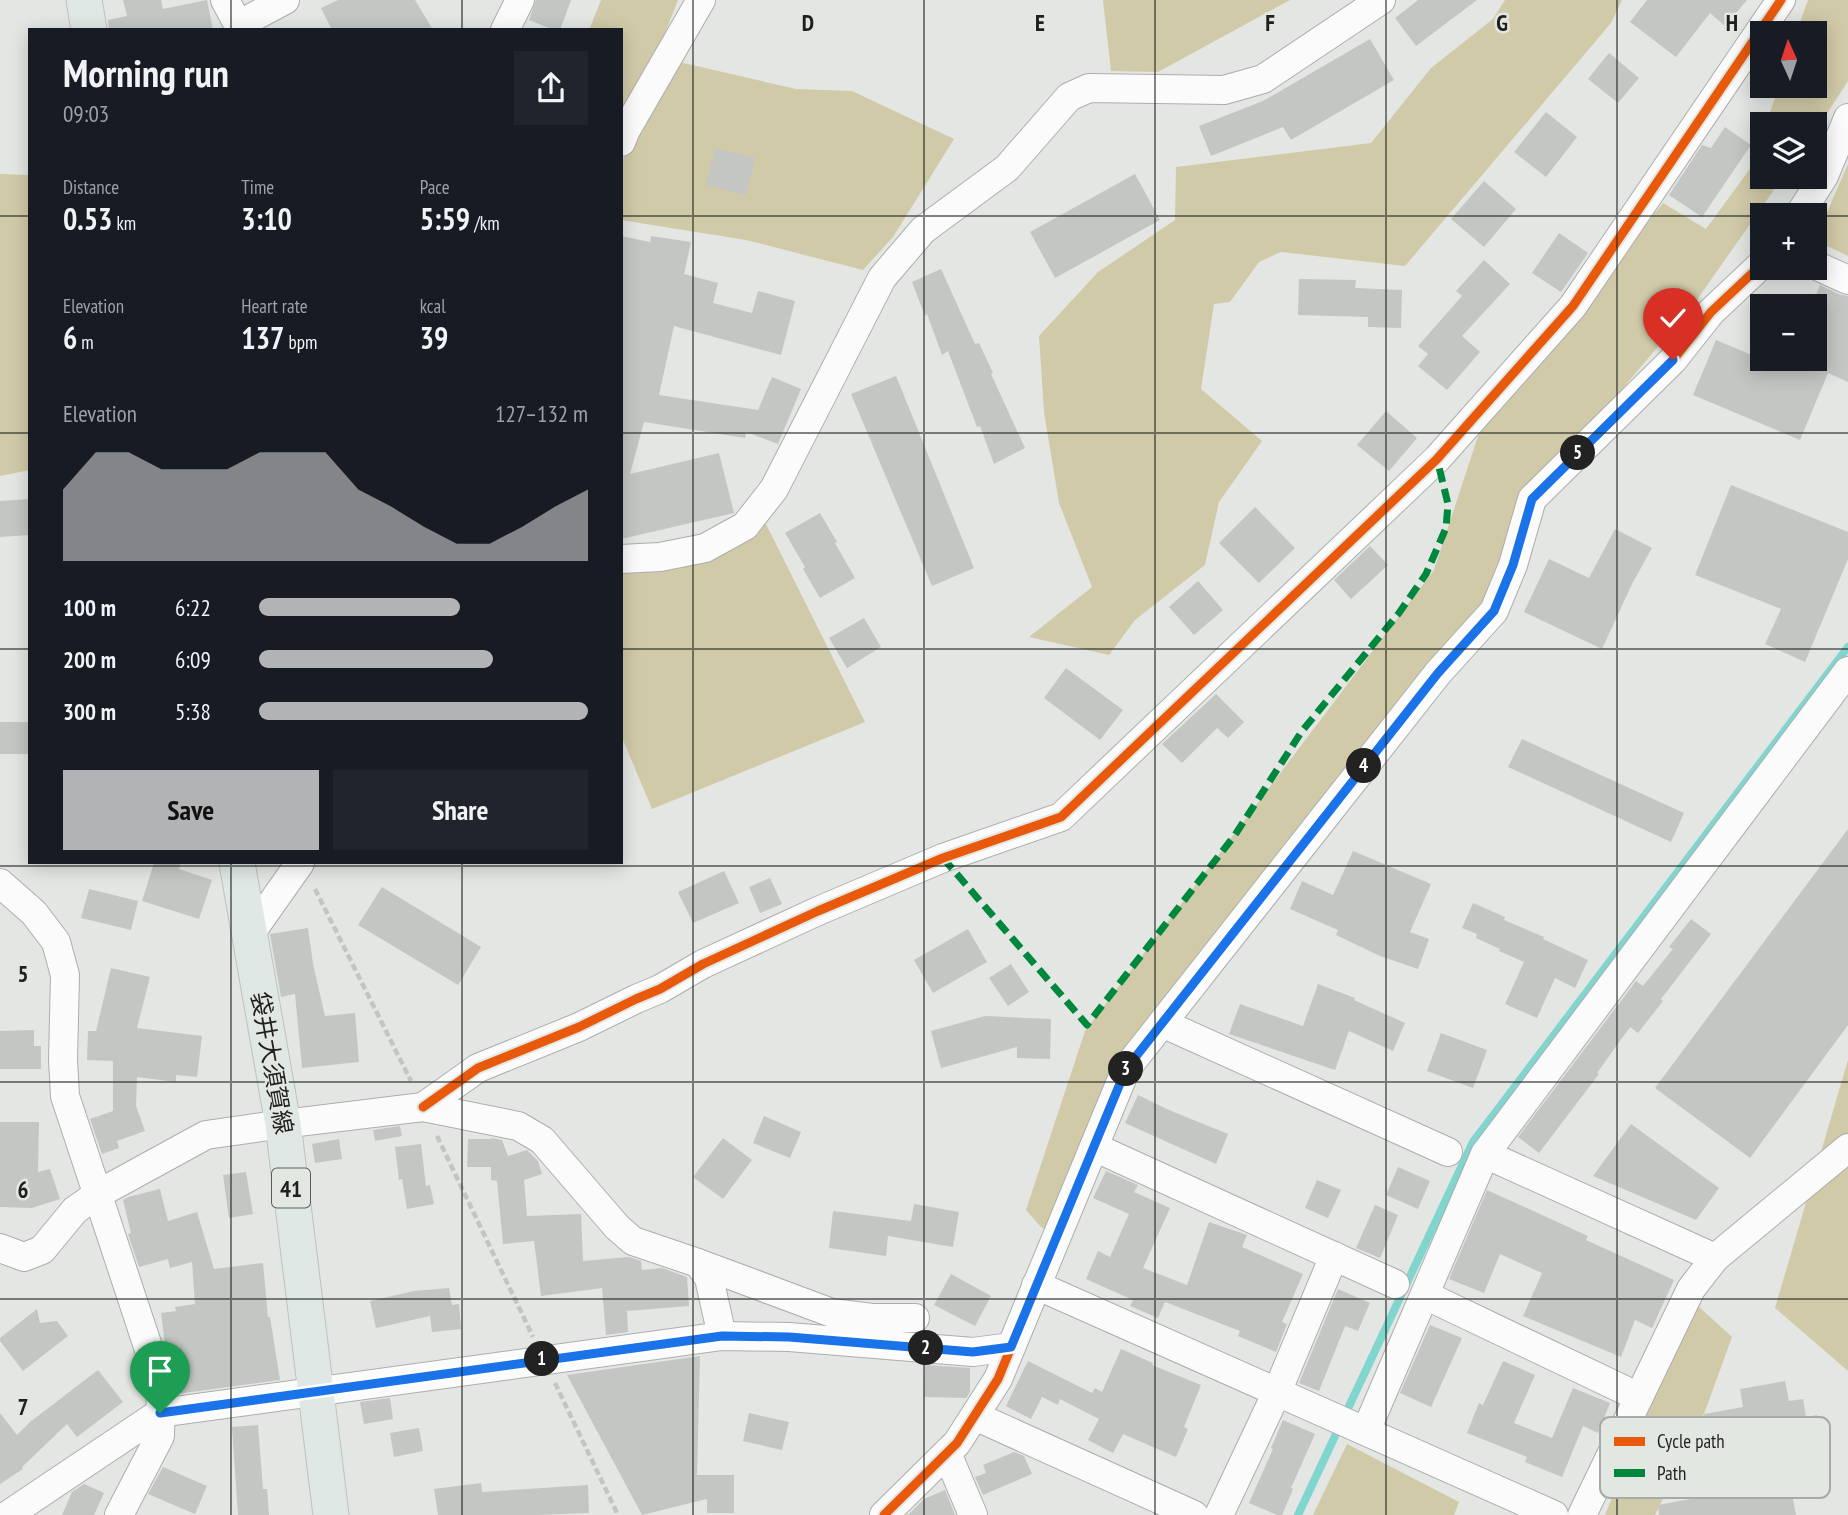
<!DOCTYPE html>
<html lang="en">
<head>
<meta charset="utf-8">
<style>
	body { margin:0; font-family:"PT Sans Narrow","Noto Sans JP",sans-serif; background:#20242c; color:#f1f3f6; height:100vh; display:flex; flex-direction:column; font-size:26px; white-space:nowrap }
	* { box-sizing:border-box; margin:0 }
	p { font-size:23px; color:#9ea1a6 }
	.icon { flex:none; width:38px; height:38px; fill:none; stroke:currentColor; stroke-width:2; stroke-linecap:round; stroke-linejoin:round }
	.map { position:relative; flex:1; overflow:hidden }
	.details { position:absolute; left:28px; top:28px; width:595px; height:836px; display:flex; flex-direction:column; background:#171b24; border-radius:0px; box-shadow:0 4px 18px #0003 }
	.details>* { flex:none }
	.needle { width:46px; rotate:357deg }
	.buttons { position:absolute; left:1750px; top:21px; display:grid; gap:14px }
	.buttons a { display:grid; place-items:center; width:77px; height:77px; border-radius:0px; background:#171b24; box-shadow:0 4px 18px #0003; font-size:35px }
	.pin { position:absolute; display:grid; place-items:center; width:60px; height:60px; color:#fff; margin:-72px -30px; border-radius:50% 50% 50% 0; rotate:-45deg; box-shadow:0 0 7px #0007 }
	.pin .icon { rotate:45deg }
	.km { position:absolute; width:35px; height:35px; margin:-18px; border-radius:50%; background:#222; color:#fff; font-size:19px; line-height:35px; text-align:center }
	.round { display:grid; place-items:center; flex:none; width:74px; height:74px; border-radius:0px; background:#20242c }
	.head { display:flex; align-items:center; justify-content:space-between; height:119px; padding:0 35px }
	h1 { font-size:38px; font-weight:800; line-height:52px }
	.metrics { display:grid; grid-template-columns:repeat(3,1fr); gap:10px; height:119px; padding:7px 35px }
	.metrics div { display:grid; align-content:center }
	.metrics b { font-size:30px; font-weight:800 }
	.metrics small { font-size:19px; font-weight:400 }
	.metrics p { font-size:19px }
	.chart { height:196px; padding:14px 35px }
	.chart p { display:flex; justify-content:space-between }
	.chart svg { width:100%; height:126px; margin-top:7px; fill:#b1b3b4; opacity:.7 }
	.action { display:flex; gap:14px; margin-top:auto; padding:14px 35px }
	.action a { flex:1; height:80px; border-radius:0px; background:#b1b3b4; color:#111; font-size:28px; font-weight:800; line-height:80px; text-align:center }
	.action a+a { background:#20242c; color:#f1f3f6 }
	ul { padding:0 35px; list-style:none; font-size:23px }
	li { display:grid; grid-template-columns:112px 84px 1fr; align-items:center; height:52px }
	li i { height:18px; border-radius:9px; background:#b1b3b4 }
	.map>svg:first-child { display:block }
	.green { fill:#d1caa8 }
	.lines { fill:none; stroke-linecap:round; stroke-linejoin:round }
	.stream { stroke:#80d5cf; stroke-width:8 }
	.building { fill:#c4c6c3 }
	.minor-casing { stroke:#acaeac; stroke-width:30 }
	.major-casing { stroke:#bfc1bf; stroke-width:37 }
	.path { stroke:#c3c4c3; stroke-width:4.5; stroke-dasharray:7 3.5; stroke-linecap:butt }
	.minor { stroke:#fbfbfb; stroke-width:28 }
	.major { stroke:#dfe8e4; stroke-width:35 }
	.quiet { stroke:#00873e; stroke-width:7; stroke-dasharray:14 7; stroke-linecap:butt }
	.cycleway-casing { stroke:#e2e7e2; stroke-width:13 }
	.cycleway { stroke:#e8590c; stroke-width:9 }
	.route-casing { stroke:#fff; stroke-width:14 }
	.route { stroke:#1a73e8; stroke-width:9 }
	.grid { fill:none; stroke:#1e201e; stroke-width:2; stroke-opacity:0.55 }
	.labels { text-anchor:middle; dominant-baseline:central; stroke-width:5; stroke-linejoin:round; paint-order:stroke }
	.shield { fill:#e2e7e2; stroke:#595c59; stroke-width:2 }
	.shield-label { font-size:23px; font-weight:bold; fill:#1e201e }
	.street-label { font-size:24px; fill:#1e201e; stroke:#e2e7e2 }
	.key { fill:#e2e7e2; stroke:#a7aba7; stroke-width:2 }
	.key-label { font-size:19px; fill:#1e201e }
	.grid-label { font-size:23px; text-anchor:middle; font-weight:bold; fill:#1e201e; stroke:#e2e7e2; stroke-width:5; stroke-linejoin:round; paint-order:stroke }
</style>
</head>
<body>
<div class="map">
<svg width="1848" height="1515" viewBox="0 0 1848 1515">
	<rect width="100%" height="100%" fill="#e3e6e3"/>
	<g class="green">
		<polygon points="601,0 678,0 663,38 621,119 621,30 589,30"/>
		<polygon points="1103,0 1290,0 1158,72 1111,71"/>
		<polygon points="1505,0 1622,0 1611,23 1405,266 1281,252 1259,262 1230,302 1214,304 1201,389 1262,441 1219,502 1205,565 1135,620 1109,655 1029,637 1092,587 1059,503 1044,412 1039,336 1098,272 1175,220 1176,167 1371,143 1431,68 1493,19"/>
		<polygon points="1808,0 1848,0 1848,81 1815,132 1815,124 1766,124 1779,86 1815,86 1815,33 1796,33"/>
		<polygon points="679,62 796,89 852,91 954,139 893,237 863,270 746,240 621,220 621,164 630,144"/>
		<polygon points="1762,135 1762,177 1783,177 1694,304 1547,478 1485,621 1126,1069 1056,1237 1040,1226 1026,1210 1085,1031 1434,570 1481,427 1663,203 1706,229 1752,166"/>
		<polygon points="1848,164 1848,256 1815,240"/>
		<polygon points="0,174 30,175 30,470 0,476"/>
		<polygon points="764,520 865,722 652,809 621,735 621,566"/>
		<polygon points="1848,1060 1848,1371 1775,1308"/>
		<polygon points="1698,1306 1732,1337 1704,1414 1655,1515 1605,1515 1645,1416"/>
		<polygon points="1347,1444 1459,1502 1454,1515 1313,1515"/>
	</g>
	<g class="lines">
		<polyline class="stream" points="1298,1515 1473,1142 1848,647"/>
	</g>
	<g class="building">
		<polygon points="123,0 161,0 163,9 207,0 213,30 109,30 108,20 127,16"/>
		<polygon points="338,0 415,0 433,30 332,30 321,8"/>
		<polygon points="536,0 571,0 560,30 554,30 529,20"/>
		<polygon points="1418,0 1477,0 1416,46 1395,18"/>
		<polygon points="1647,0 1747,0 1725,26 1710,13 1676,57 1630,22"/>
		<polygon points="1370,39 1394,80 1291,140 1283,127 1211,156 1199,126 1263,101"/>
		<polygon points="1609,53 1639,78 1618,103 1588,79"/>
		<polygon points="1546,112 1577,137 1546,177 1514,152"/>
		<polygon points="1725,127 1751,145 1702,217 1669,195 1702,145 1711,148"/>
		<polygon points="715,148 755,158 746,195 706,185"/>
		<polygon points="1135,174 1160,220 1055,278 1030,232"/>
		<polygon points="1484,181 1516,209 1484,247 1451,219"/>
		<polygon points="1559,233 1588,253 1561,292 1532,273"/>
		<polygon points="621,236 650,242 651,236 691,242 684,274 718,283 713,303 752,313 758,291 795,301 781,355 674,326 659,395 758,410 772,377 801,389 778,444 746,432 745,438 644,422 630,474 719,453 734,513 621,539"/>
		<polygon points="1484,260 1510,284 1462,336 1480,352 1447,390 1418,366 1428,354 1418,346 1462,296 1456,291"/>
		<polygon points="941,269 975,344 979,343 993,373 991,374 1025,448 994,464 980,426 977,427 948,351 942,355 927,314 925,316 912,282"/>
		<polygon points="1299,279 1356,280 1355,288 1402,290 1401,328 1368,327 1368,317 1298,315"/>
		<polygon points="1820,285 1841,295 1848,296 1848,382 1828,373 1800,440 1693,395 1716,340 1761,359 1815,359 1815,297"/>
		<polygon points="896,376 974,568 932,586 851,394"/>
		<polygon points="1386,411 1417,438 1389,471 1357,445"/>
		<polygon points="1731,485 1848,532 1848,559 1805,662 1765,644 1781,609 1695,575"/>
		<polygon points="30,499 30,535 0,537 0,501"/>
		<polygon points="1255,507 1295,548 1259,583 1219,543"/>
		<polygon points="820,513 837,542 835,543 855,578 820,598 803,569 805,567 785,533"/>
		<polygon points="1615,529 1652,548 1632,584 1602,649 1524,612 1549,559 1589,578"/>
		<polygon points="1370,546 1388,565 1351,599 1334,580"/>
		<polygon points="1198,581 1223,610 1194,635 1169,607"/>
		<polygon points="864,618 881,647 847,668 829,638"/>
		<polygon points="1066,668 1123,710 1100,740 1044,698"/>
		<polygon points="1216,694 1244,722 1228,738 1217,728 1182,763 1162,744"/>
		<rect x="0" y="722" width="30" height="32"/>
		<polygon points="1522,739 1684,813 1671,842 1508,767"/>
		<polygon points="1848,829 1848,1025 1750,1158 1655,1088"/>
		<polygon points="1353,851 1431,884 1410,932 1429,939 1418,969 1380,956 1336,935 1338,930 1290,909 1302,881 1333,895"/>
		<polygon points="154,863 181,863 179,869 212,880 199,919 142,901"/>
		<polygon points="724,871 739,903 693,923 678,892"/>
		<polygon points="770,878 782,904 760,913 749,887"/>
		<polygon points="382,887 481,947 458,985 358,925"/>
		<polygon points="89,889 138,901 131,930 81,918"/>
		<polygon points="1473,903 1505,917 1504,920 1544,937 1543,939 1588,960 1575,988 1555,978 1537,1018 1505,1004 1524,962 1499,951 1500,949 1476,938 1477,934 1462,928"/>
		<polygon points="1691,919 1711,934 1661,999 1663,1001 1638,1033 1630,1027 1597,1073 1599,1074 1539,1153 1518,1137 1636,981 1643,986 1673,949 1669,947"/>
		<polygon points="308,928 313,964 325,1016 355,1013 359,1062 302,1068 295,994 281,997 270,934"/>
		<polygon points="968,929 987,962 933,993 914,960"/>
		<polygon points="1011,964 1029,992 1008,1006 989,978"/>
		<polygon points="111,968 150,977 137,1028 202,1036 197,1077 176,1075 176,1082 137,1077 136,1106 145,1131 117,1141 119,1148 102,1154 90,1119 113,1111 113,1061 87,1060 88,1031 96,1031"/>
		<polygon points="1318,984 1355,998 1354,1000 1405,1023 1393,1051 1349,1031 1335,1070 1229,1034 1240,1004 1303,1026"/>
		<polygon points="985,1016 1051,1019 1050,1059 1017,1058 1017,1047 941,1068 931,1031"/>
		<polygon points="34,1030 34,1046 41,1046 41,1069 0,1069 0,1031"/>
		<polygon points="1441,1033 1487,1050 1473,1088 1427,1071"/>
		<polygon points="1138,1095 1169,1110 1228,1134 1216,1164 1125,1123"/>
		<polygon points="764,1116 801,1132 790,1158 753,1143"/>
		<polygon points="0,1122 39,1122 38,1172 50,1169 60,1199 32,1208 0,1207"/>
		<polygon points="1631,1124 1719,1188 1696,1220 1593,1176"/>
		<polygon points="400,1126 402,1136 375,1141 373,1130"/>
		<polygon points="491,1138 502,1140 508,1156 527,1150 538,1161 542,1174 524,1180 527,1216 581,1214 583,1261 629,1257 641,1261 642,1270 662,1268 687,1277 689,1306 627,1311 628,1332 606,1335 602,1288 541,1296 534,1241 503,1244 497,1181 491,1180 491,1167 467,1167 468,1139 491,1139"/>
		<polygon points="723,1138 752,1160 723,1199 693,1177"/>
		<polygon points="339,1139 342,1159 315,1163 312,1144"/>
		<polygon points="421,1144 426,1186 430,1185 434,1204 407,1209 402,1179 399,1180 395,1147"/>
		<polygon points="1398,1167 1430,1181 1418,1209 1386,1195"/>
		<polygon points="1106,1171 1138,1185 1134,1192 1170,1208 1143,1268 1187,1285 1209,1222 1247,1235 1242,1247 1303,1274 1282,1322 1287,1324 1276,1352 1238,1336 1240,1331 1165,1302 1158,1318 1130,1306 1133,1300 1086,1279 1098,1251 1110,1257 1129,1214 1093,1198"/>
		<polygon points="246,1172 253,1214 229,1218 223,1175"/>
		<polygon points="1317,1180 1341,1190 1328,1218 1305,1208"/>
		<polygon points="160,1189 168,1221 197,1212 214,1269 263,1263 268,1317 270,1317 280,1380 177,1394 177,1381 165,1345 161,1313 176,1311 175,1307 195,1304 192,1262 170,1268 168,1259 139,1267 128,1234 131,1233 123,1200 128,1197"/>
		<polygon points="1487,1190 1588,1236 1586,1240 1674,1280 1652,1328 1635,1320 1621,1357 1523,1316 1542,1273 1522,1264 1500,1254 1484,1293 1449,1279"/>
		<polygon points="914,1204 959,1212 953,1247 888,1236 886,1256 829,1248 833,1211 911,1221"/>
		<polygon points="1375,1205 1398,1215 1380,1258 1356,1248"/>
		<polygon points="951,1274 991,1296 975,1326 934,1305"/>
		<polygon points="449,1288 452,1305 459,1304 461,1329 432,1332 430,1316 376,1328 370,1301 414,1291"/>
		<polygon points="1338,1289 1370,1303 1358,1331 1345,1326 1319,1391 1299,1383"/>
		<polygon points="37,1309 40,1323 57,1321 68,1336 23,1371 0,1341 0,1338"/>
		<polygon points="1430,1325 1462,1338 1431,1407 1400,1393"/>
		<polygon points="1121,1349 1153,1363 1152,1365 1201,1385 1184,1427 1188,1429 1176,1457 1123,1434 1113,1453 1088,1440 1099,1419 1060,1399 1058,1405 1042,1397 1031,1419 1006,1406 1028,1361 1092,1393 1095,1388 1102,1392"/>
		<polygon points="700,1356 697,1475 734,1475 734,1513 707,1513 707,1499 642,1515 567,1375"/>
		<polygon points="1503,1361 1535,1375 1514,1423 1552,1438 1573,1388 1610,1403 1598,1433 1583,1426 1562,1477 1525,1462 1527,1457 1467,1433 1479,1403 1483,1405"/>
		<polygon points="925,1365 970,1368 970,1392 966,1398 924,1397"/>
		<polygon points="98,1370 123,1402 77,1437 67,1424 22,1467 23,1469 0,1484 0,1413 17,1435 30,1422"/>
		<polygon points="1785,1381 1789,1401 1803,1399 1806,1417 1817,1415 1824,1455 1786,1462 1796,1515 1659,1515 1658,1505 1696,1498 1689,1463 1712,1460 1704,1414 1743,1407 1740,1389"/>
		<polygon points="390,1398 393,1419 364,1424 360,1402"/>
		<polygon points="749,1413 789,1422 782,1450 743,1441"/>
		<polygon points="1283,1420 1315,1434 1291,1488 1293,1489 1282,1515 1277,1515 1249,1503 1273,1449 1271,1448"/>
		<polygon points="258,1425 263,1489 267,1489 269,1515 238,1515 232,1427"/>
		<polygon points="419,1428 423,1451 394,1457 390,1433"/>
		<polygon points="1014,1452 1024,1456 1032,1474 983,1495 975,1477 986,1473 983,1465"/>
		<polygon points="163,1467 207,1486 195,1514 148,1494"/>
		<polygon points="481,1483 482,1492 588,1485 589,1513 537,1515 438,1515 434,1489"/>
		<polygon points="84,1484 104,1493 94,1515 62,1515 72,1492"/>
		<polygon points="945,1490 955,1515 908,1515 924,1499"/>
	</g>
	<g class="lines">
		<g class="minor-casing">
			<g id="minor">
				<polyline points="225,0 241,30"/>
				<polyline points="238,25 285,0"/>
				<polyline points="505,30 520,0"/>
				<polyline points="621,142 626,130 701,0"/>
				<polyline points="1799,215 1824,176 1848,118"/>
				<polyline points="1815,265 1848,280"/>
				<polyline points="621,559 660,557 705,548 745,526 774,489 882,278 923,230 1007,168 1069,97 1089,88 1224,90 1263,79 1381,0"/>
				<polyline points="0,883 34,913 56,942 65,975 63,1060 65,1096 161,1386 160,1436 119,1515"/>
				<polyline points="250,934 300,863"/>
				<polyline points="1162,1023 1448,1152"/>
				<polyline points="423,1107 478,1068 579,1027 636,999 660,989 703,964 818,911 943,858 1061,817 1437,459 1573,306 1781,0"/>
				<polyline points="1094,1147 1395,1284"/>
				<polyline points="1485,1154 1848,671"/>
				<polyline points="0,1248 24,1257 42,1250 75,1210 98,1194 206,1135 283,1124 423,1107 518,1126 542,1140 617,1227 633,1241 698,1263 709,1278 722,1336"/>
				<polyline points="698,1263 832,1313 872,1318 915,1318"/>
				<polyline points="1036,1285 1554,1515"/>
				<polyline points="1425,1295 1639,1397"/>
				<polyline points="975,1416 1194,1515"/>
				<polyline points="1366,1431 1485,1154 1715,1258 1848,1148"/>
				<polyline points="947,1453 973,1515"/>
				<polyline points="8,1515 160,1413 722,1336 789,1337 973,1352 1011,1347"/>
				<polyline points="884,1515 957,1443 998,1379 1126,1069 1438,673 1494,611 1513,565 1532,499 1673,360 1711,312 1762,264"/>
				<polyline points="1219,1515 1277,1392 1334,1256"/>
				<polyline points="1582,1515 1691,1289 1715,1258"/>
			</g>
		</g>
		<g class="major-casing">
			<g id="major">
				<polyline points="84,0 89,30"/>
				<polyline points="237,863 283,1124 331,1515"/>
			</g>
		</g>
		<g class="path">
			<polyline points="315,889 411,1081"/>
			<polyline points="437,1136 533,1337"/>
			<polyline points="555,1383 618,1515"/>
		</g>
		<use href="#minor" class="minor"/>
		<use href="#major" class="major"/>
		<polyline class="quiet" points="943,858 1087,1025 1235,835 1302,731 1399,613 1426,574 1446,528 1448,504 1437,459"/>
		<g class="cycleway-casing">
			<g id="cycleway">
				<polyline points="423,1107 478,1068 579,1027 636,999 660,989 703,964 818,911 943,858 1061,817 1437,459 1573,306 1781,0"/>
				<polyline points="884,1515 957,1443 998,1379 1126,1069 1438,673 1494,611 1513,565 1532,499 1673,360 1711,312 1762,264"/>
			</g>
		</g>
		<use href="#cycleway" class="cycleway"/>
	</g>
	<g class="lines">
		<g class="route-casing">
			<polyline id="route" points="160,1413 722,1336 789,1337 973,1352 1011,1347 1126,1069 1438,673 1494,611 1513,565 1532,499 1673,360"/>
		</g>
		<use href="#route" class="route"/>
	</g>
	<path class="grid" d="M231,0V30M462,0V30M693,0V1515M924,0V1515M1155,0V1515M1386,0V1515M1617,0V1515M0,216H30M621,216H1762M1815,216H1848M0,433H30M621,433H1848M0,649H30M621,649H1848M231,863V1515M462,863V1515M0,866H1848M0,1082H1848M0,1299H1848"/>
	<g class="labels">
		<rect class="shield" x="272" y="1168.5" width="38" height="39" rx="5"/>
		<g class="shield-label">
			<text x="291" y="1188">41</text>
		</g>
		<g class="street-label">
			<text transform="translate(272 1063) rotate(80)">袋井大須賀線</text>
		</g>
	</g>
	<rect x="1600" y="1417" width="230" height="81" rx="10" class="key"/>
	<rect x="1614" y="1437" width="31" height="9" fill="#e8590c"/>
	<rect x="1614" y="1469" width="31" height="8" fill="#00873e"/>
	<g class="key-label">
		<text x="1657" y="1448">Cycle path</text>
		<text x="1657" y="1480">Path</text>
	</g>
	<g class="grid-label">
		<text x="808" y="31">D</text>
		<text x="1040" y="31">E</text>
		<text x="1270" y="31">F</text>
		<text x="1502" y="31">G</text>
		<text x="1732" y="31">H</text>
		<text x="23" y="982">5</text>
		<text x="23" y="1198">6</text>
		<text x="23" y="1415">7</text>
	</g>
</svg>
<div class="buttons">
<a><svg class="needle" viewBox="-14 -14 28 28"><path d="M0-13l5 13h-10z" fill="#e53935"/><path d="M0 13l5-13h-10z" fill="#9ea1a6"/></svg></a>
<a><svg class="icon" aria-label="layers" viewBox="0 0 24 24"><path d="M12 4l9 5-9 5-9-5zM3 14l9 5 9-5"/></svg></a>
<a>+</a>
<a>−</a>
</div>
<div class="pin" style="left:160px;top:1413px;background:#1e9e55"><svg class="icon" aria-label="arrive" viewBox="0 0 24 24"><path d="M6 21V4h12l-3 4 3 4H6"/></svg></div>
<div class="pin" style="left:1673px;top:360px;background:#d93025"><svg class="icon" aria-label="check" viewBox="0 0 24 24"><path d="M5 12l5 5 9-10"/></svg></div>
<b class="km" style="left:542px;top:1359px">1</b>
<b class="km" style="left:926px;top:1348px">2</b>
<b class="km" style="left:1126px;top:1069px">3</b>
<b class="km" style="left:1364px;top:766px">4</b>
<b class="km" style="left:1578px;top:453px">5</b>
<section class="details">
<div class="head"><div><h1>Morning run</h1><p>09:03</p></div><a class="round"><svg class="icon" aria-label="share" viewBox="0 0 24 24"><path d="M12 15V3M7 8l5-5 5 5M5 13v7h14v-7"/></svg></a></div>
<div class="metrics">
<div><p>Distance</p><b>0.53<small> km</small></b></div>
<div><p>Time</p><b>3:10</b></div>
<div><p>Pace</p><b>5:59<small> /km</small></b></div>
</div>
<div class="metrics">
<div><p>Elevation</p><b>6<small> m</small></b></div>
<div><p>Heart rate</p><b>137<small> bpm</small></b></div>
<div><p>kcal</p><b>39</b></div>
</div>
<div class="chart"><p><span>Elevation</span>127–132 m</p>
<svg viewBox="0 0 160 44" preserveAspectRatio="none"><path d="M0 44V19L10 6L20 6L30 12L40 12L50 12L60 6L70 6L80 6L90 19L100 25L110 32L120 38L130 38L140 32L150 25L160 19V44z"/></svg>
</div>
<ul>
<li><b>100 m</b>6:22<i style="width:61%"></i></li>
<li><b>200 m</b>6:09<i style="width:71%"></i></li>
<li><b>300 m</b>5:38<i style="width:100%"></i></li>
</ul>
<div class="action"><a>Save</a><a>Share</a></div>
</section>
</div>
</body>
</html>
